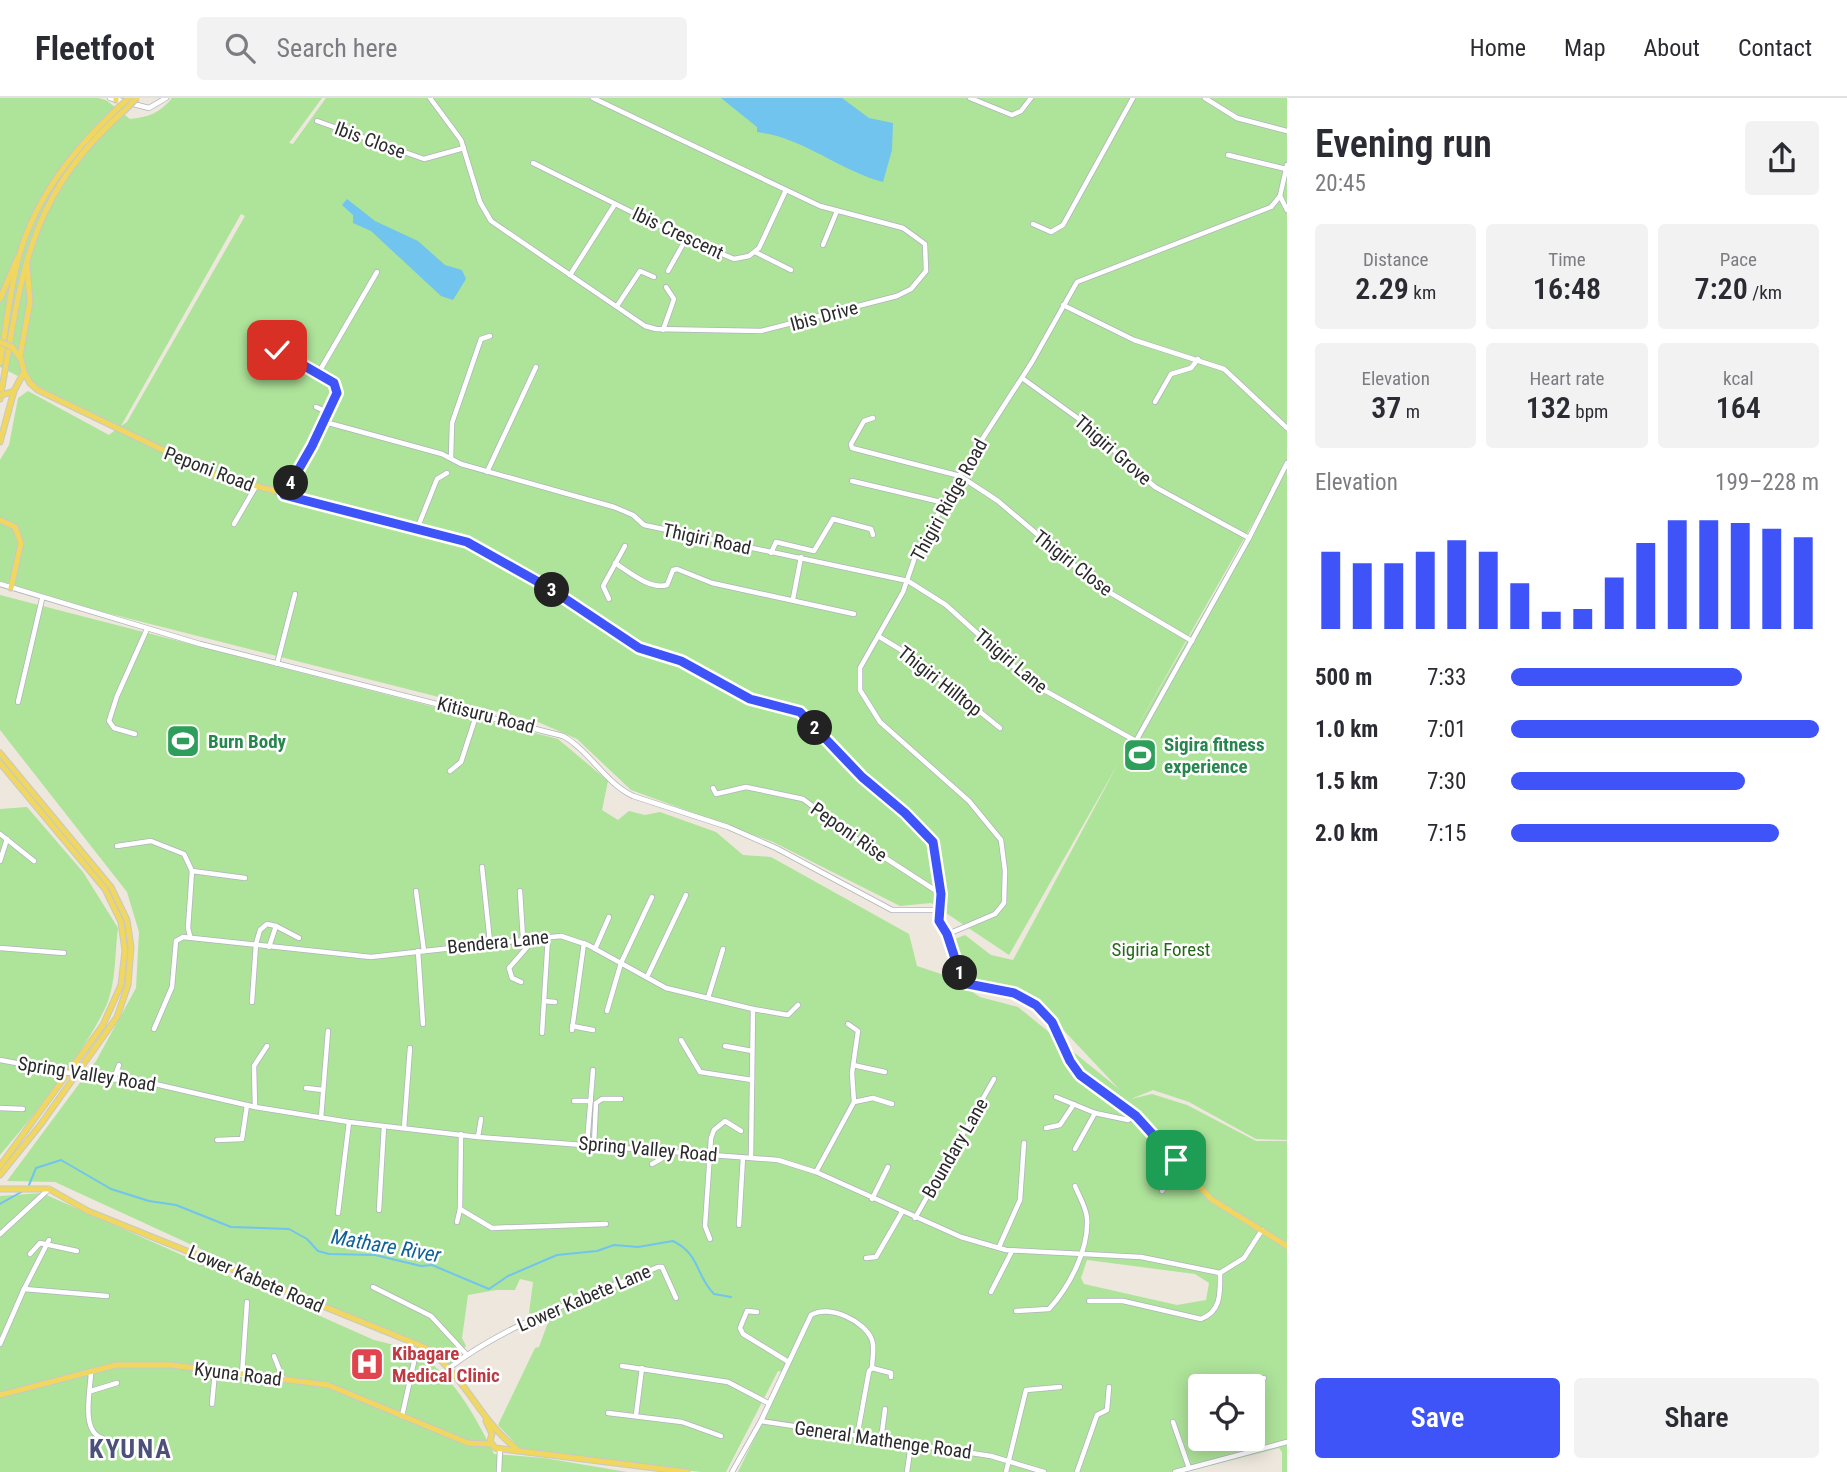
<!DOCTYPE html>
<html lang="en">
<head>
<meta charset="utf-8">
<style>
	body { margin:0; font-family:"Roboto Condensed",sans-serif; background:#f2f2f3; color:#2b2b33; height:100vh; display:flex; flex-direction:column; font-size:26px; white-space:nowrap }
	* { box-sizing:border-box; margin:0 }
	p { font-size:23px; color:#7c7c81 }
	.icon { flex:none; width:38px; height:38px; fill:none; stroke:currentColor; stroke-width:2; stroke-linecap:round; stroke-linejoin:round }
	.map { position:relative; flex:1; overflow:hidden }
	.panel { display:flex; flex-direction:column; background:#fff; width:560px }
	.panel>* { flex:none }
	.buttons { position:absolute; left:1188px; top:1276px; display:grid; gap:14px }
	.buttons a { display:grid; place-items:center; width:77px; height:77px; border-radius:7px; background:#fff; box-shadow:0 4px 18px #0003; font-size:35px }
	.pin { position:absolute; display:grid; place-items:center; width:60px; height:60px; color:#fff; margin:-30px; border-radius:14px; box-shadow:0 4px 10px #0006 }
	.km { position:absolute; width:35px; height:35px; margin:-18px; border-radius:50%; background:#222; color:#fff; font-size:19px; line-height:35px; text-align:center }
	.round { display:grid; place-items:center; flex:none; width:74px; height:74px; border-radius:7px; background:#f2f2f3 }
	.headline { display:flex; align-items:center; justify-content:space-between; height:119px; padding:0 28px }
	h1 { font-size:38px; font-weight:600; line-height:52px }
	.figures { display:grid; grid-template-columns:repeat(3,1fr); gap:10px; height:119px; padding:7px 28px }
	.figures div { display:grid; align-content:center; border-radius:7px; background:#f2f2f3; text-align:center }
	.figures b { font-size:30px; font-weight:600 }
	.figures small { font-size:19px; font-weight:400 }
	.figures p { font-size:19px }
	.chart { height:196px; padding:14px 28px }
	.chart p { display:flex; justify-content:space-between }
	.chart svg { width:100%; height:126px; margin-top:7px; stroke:#3e54f9; stroke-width:6 }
	.button { display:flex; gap:14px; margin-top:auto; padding:14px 28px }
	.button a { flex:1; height:80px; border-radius:7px; background:#3e54f9; color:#fff; font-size:28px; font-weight:600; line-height:80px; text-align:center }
	.button a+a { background:#f2f2f3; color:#2b2b33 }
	ul { padding:0 28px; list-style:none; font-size:23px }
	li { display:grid; grid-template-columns:112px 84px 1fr; align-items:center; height:52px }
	li i { height:18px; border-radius:9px; background:#3e54f9 }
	header { display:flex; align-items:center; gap:42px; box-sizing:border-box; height:98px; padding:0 35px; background:#fff; border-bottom:2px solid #e1e1e2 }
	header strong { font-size:33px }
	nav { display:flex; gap:38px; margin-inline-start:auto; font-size:24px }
	.search { width:490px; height:63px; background:#f2f2f3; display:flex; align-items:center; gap:18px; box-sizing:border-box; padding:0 24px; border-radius:7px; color:#7c7c81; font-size:26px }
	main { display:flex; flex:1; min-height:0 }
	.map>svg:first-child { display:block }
	.green { fill:#aee39a; fill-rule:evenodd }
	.water { fill:#71c4ee }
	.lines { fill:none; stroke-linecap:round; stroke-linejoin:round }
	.stream { stroke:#71c4ee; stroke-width:2 }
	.minor-casing { stroke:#b1b2be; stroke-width:6 }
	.major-casing { stroke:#c8c8c8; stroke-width:7 }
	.minor { stroke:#fff; stroke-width:4.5 }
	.major { stroke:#f0d75f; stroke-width:5 }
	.minor-bridge-casing { stroke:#b1b2be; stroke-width:6; stroke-linecap:butt }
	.major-bridge-casing { stroke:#c8c8c8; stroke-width:7; stroke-linecap:butt }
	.minor-bridge { stroke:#fff; stroke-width:4.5 }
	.major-bridge { stroke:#f0d75f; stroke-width:5 }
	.route-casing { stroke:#fff; stroke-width:14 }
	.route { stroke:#3e54f9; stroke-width:9 }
	.labels { text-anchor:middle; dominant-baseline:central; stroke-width:5; stroke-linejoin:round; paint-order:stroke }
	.street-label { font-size:19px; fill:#2b2b2b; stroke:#fff }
	.leisure-label { font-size:19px; font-weight:bold; fill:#27864d; stroke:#fff; text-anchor:start }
	.park-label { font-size:19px; fill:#26681b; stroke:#fff }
	.health-label { font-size:19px; font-weight:bold; fill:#be3a42; stroke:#fff; text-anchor:start }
	.water-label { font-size:21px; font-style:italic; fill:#0e619b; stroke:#fff }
	.district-label { font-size:26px; font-weight:bold; letter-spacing:2px; fill:#4b517b; stroke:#fff }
</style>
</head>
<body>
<header>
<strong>Fleetfoot</strong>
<div class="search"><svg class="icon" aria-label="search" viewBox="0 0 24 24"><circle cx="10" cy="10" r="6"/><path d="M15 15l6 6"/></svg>Search here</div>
<nav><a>Home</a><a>Map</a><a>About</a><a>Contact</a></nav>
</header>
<main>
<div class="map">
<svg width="1287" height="1374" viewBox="0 0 1287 1374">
	<rect width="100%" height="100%" fill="#ede7dd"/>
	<g class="green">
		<path d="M0,0H98L106,2L130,21C149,19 160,15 172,0H322L289,45L293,46L326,0H1287V365L1132,638L1287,371V1042L1256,1041L1189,1004L1153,992L1131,1001L1152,996L1187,1007L1256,1043H1287V1374H1282V1354L1279,1350L1186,1374H738L787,1274L778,1273L726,1374H701L522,1353L498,1327L535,1250L539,1249L550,1219L529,1215L533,1184L520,1181L515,1192H496L468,1197L462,1240L466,1248L449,1267L434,1252L266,1181L55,1084L7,1083L96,963L136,890L139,834L127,794L0,632V497L558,641L608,683L602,712L618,722L629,713L645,717L660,714L716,734L743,757L771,759L909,836L917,868L950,879L980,899L1018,909L1119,991L1037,904L1011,892L983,889L972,885L955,841L965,837L991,857L1013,862L1119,664L1009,857L931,805L900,808L773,744L631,692L577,641L538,624L99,513L0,484V362L9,347L18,300L28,293L109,337L119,329L0,269ZM241,116L245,118L127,324L121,328ZM1087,1162L1195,1176L1209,1185L1206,1202L1177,1207L1084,1186L1081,1180ZM1200,1288H1253V1340H1200Z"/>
		<path d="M27,709L83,774L118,830C115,853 116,884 107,906C87,951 33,1019 0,1057V711Z"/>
		<path d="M42,1095L374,1242C386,1245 400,1248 412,1253C452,1273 475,1318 494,1356L544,1360L627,1374H0V1098Z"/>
	</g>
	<g class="water">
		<path d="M721,0H842L869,20L893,25L892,52L883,84C839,72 802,39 757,34V29Z"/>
		<polygon points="347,101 375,123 418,143 445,167 462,172 466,181 453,202 441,198 371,133 353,125 353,117 342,107"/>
	</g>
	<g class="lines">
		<g class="stream">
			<path d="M29,1087L36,1070L61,1062L111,1091L149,1103L176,1107L231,1129L289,1131L307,1141L318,1153L329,1156L375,1157L421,1168L432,1167L489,1191L508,1178L557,1157L597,1153L614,1147L638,1149L673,1143C701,1157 695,1177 714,1196L731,1199"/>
			<polyline points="0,1106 23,1093"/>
		</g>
		<g class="minor-casing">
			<g id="minor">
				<polyline points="110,0 149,10 166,0"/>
				<polyline points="430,0 461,42 480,104 491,123 645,228 656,231 761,233 897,198 911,191 926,173 925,146 903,130 820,108 593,0"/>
				<polyline points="970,0 1012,17 1021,13 1031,0"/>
				<polyline points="1205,0 1237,20 1287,33"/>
				<polyline points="317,23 424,61 464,50"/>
				<polyline points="1228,57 1286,71"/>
				<polyline points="533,65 686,141 734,161 749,158 759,150 786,92"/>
				<polyline points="1280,98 1287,112"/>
				<polyline points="1033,126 1051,134 1063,127 1133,0"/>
				<polyline points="823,147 837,113"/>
				<polyline points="755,154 791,172"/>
				<polyline points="668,173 686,141"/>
				<polyline points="570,177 615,106"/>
				<polyline points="1063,207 1134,242 1224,271 1287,330"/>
				<polyline points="617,208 640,173 654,179"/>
				<polyline points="663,232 674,201 666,189"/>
				<polyline points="277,252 334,285 337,295 312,348 284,397"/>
				<polyline points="319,274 377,174"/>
				<polyline points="1022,280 1079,321 1155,389 1249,440"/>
				<polyline points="1155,304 1171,276 1191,270 1198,261"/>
				<polyline points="316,309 329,315"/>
				<polyline points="873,320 864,323 851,346 852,350 960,378 998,403 1097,487 1192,543"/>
				<polyline points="325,324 442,356 461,366 614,409 633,417 644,427 908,483 946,507 1033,586 1136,643 1249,440 1287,365"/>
				<polyline points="451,360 452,325 481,241 490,238"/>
				<polyline points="487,374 536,269"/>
				<polyline points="852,383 945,405"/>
				<polyline points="234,426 255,390"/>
				<polyline points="417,431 437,381 447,375"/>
				<polyline points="771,455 776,444 814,453 833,421 871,431 873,437"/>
				<path d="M615,465C629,474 650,492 667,487L673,472L677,471L712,485L854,516"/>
				<path d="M0,486L200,546L563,638C590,653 605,685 633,698L728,729L776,750L892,812H937"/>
				<polyline points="609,501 603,488 625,448"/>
				<polyline points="793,501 801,459"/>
				<polyline points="878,538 911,558 1000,630"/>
				<polyline points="277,566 295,496"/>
				<polyline points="18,604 42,501"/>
				<polyline points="135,636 114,630 109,623 117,598 147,531"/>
				<polyline points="450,673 461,664 477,615"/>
				<polyline points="713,690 716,696 746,689 803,701 859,743 941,796"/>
				<polyline points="0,736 34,763"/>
				<polyline points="117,748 151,743 184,756 192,773 245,780"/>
				<polyline points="0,763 7,741"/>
				<polyline points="482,769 490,844"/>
				<polyline points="416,793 424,853"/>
				<polyline points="520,793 523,840"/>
				<polyline points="948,836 995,816 1004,805 1005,773 1001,742 969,703 880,624 860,592 860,570 903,494 916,456 963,371 1032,264 1077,184 1271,109 1280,98 1287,67"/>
				<polyline points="190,838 188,830 192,773"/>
				<polyline points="269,849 276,828 299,840"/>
				<polyline points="0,850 64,855"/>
				<polyline points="595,851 609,819"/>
				<polyline points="418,853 423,926"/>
				<polyline points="647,879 686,797"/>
				<polyline points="521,884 512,880 509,870 529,847 528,840"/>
				<polyline points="708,900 723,851"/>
				<polyline points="544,903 555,904"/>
				<polyline points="252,904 256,846 260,832 267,826 276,828"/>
				<polyline points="753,911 788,917 798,907"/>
				<polyline points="607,913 621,865 652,799"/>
				<polyline points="848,926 858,933 852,975 854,1004"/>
				<polyline points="572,928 593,932"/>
				<polyline points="154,931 172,889 176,843 183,839 371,859 561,838 588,847 666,890 753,911 751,1059"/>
				<polyline points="572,932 584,845"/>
				<polyline points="542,935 548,839"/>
				<polyline points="681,942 700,974 752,982"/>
				<polyline points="725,948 752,953"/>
				<polyline points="0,962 59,973"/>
				<polyline points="853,967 885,974"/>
				<polyline points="85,978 155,986 255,1009 349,1024 478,1039 778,1062 816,1074 961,1139 1006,1152 1141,1159 1220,1175 1244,1160 1262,1132"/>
				<polyline points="114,981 119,967"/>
				<polyline points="306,990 323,992"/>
				<polyline points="1056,999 1095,1015 1128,1022 1136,1018"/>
				<polyline points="574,1003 591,1003"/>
				<polyline points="255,1009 254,968 267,948"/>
				<polyline points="0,1010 23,1011"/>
				<polyline points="321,1020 328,933"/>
				<polyline points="404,1030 410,950"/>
				<polyline points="1046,1030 1060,1027 1074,1006"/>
				<polyline points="461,1036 460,1111 492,1130 606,1126"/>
				<polyline points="478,1039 481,1021"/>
				<polyline points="217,1042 242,1041 247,1007"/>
				<polyline points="587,1046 593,972"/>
				<polyline points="594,1046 596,1005 602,1001 621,1001"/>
				<polyline points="1075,1051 1095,1015"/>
				<polyline points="652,1066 661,1061 666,1053"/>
				<polyline points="816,1074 854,1004 873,1000 892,1006"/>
				<polyline points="1162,1093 1180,1068"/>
				<polyline points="872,1101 888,1069"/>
				<polyline points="379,1112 384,1028"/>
				<polyline points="338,1115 349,1024"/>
				<polyline points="915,1120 994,981"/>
				<polyline points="457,1124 460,1111"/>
				<polyline points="739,1127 743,1059"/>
				<polyline points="0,1136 49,1091"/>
				<polyline points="710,1141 705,1128 711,1040 714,1032 725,1023 741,1033"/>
				<polyline points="999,1149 1020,1102 1024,1045"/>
				<polyline points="30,1156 40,1145 77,1153"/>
				<polyline points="866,1160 876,1159 902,1114"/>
				<polyline points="373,1189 431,1218 466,1256"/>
				<polyline points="24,1191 49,1142"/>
				<polyline points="991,1194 1012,1153"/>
				<path d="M1089,1203H1123L1201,1221C1222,1213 1220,1194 1220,1175"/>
				<path d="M1016,1213L1049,1211C1070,1188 1089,1151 1087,1120C1086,1109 1079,1098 1075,1088"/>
				<polyline points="757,1214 747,1213 740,1230 743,1236 787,1263"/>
				<polyline points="0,1246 24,1191 107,1198"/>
				<polyline points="274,1258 283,1281"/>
				<polyline points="622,1268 728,1284 768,1305"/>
				<path d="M449,1270C511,1223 587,1199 658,1169H662L676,1200"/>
				<path d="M91,1273C91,1291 80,1333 102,1340"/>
				<polyline points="242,1277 247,1204"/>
				<polyline points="1248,1288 1264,1280"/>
				<polyline points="91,1293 117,1285"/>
				<polyline points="212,1306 215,1273"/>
				<polyline points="608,1315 682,1324 721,1338"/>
				<polyline points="636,1317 642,1270"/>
				<polyline points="402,1318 414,1264"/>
				<polyline points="1253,1319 1262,1351"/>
				<polyline points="761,1323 991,1358 1044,1374"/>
				<polyline points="1173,1324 1189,1370"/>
				<polyline points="857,1339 869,1273 872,1270 891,1275 891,1279"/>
				<polyline points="881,1342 885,1311"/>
				<polyline points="499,1374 500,1351"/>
				<path d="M732,1374L761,1323L811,1217C829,1206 865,1223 872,1242C875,1250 872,1261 872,1270"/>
				<polyline points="907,1374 911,1346"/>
				<polyline points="1006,1374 1026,1292 1060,1289"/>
				<polyline points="1077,1374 1097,1317 1107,1312 1109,1289"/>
				<polyline points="1175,1374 1287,1344"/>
			</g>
		</g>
		<g class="major-casing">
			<g id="major">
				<polyline points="116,0 116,2"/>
				<polyline points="0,201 18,159"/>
				<polyline points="20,258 30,204 27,166"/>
				<path d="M0,265C6,231 10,190 19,158C37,96 75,50 121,7"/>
				<polyline points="24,274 30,285 38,292 215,377 467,444 549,490 639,550 681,563 750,601 800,614 861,679 905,715 933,744 941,796 937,812 939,823 948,836 963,885 1014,895 1036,907 1052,924 1080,977 1136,1018 1211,1101 1287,1148"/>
				<polyline points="2,297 14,293 24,274 21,261 12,249"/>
				<path d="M0,301C22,178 25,100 125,12"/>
				<polyline points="0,344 14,293"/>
				<polyline points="0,422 15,429 21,445 11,490"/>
				<polyline points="0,655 111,789 127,822 131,849 128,887 117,919 41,1026 0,1077"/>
				<polyline points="0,665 105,791 121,824 125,853 121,887 103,927 0,1068"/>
				<path d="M0,1091H49L88,1113L424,1249C464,1275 481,1325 517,1351"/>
				<polyline points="0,1297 116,1267 171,1267 328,1287 468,1345 491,1346"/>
				<polyline points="486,1323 492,1336 490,1343 495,1350 687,1374"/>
			</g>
		</g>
		<use href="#minor" class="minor"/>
		<use href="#major" class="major"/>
		<g class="minor-bridge-casing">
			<polyline id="minor-bridge" points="59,973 85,978"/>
		</g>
		<g class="major-bridge-casing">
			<g id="major-bridge">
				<polyline points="121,7 129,0"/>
				<polyline points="125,12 137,0"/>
				<polyline points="0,244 12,249"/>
				<polyline points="0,297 2,297"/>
			</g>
		</g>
		<use href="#minor-bridge" class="minor-bridge"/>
		<use href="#major-bridge" class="major-bridge"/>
	</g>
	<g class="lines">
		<g class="route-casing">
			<polyline id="route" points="277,252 334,285 337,295 312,348 284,397 467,444 549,490 639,550 681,563 750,601 800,614 862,679 905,715 933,744 941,796 939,823 947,836 963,885 1014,895 1036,907 1052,924 1070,963 1080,977 1136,1018 1176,1062"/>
		</g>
		<use href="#route" class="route"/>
	</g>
	<defs>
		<g id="stadium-square" transform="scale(1.75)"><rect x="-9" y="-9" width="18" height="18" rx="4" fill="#2e9e5b" stroke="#fff"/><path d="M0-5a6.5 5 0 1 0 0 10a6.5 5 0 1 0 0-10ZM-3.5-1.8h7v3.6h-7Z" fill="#fff"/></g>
		<g id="hospital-square" transform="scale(1.75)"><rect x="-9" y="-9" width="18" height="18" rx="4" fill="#e0444e" stroke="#fff"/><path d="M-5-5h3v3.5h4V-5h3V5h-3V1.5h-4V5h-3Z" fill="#fff"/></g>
	</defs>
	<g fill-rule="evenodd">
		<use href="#stadium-square" x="183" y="643"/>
		<use href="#stadium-square" x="1140" y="657"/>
		<use href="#hospital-square" x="367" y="1266"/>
	</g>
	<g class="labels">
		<g class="street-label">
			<text transform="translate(370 42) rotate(20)">Ibis Close</text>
			<text transform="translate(678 135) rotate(25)">Ibis Crescent</text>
			<text transform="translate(824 218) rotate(-15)">Ibis Drive</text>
			<text transform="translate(1113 352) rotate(41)">Thigiri Grove</text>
			<text transform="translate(209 371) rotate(21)">Peponi Road</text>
			<text transform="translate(949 402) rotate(-61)">Thigiri Ridge Road</text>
			<text transform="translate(707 441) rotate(12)">Thigiri Road</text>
			<text transform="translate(1073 465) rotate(38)">Thigiri Close</text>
			<text transform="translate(1011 563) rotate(40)">Thigiri Lane</text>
			<text transform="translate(940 583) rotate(38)">Thigiri Hilltop</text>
			<text transform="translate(486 617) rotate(14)">Kitisuru Road</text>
			<text transform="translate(849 734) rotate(35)">Peponi Rise</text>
			<text transform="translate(498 844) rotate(-6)">Bendera Lane</text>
			<text transform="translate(87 976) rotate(9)">Spring Valley Road</text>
			<text transform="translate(955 1050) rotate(-60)">Boundary Lane</text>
			<text transform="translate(648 1051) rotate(5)">Spring Valley Road</text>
			<text transform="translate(256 1181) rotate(23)">Lower Kabete Road</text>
			<text transform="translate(584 1200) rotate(-23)">Lower Kabete Lane</text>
			<text transform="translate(238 1276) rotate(7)">Kyuna Road</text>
			<text transform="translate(883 1342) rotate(8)">General Mathenge Road</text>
		</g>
		<g class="leisure-label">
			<text x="208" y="643">Burn Body</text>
			<text x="1164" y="646">Sigira fitness<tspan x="1164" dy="22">experience</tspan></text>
		</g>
		<g class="park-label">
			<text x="1161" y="851">Sigiria Forest</text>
		</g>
		<g class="health-label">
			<text x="392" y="1255">Kibagare<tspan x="392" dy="22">Medical Clinic</tspan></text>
		</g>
		<g class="water-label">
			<text transform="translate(386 1148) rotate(10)">Mathare River</text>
		</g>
		<g class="district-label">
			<text x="131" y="1351">KYUNA</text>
		</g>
	</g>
</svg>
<div class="buttons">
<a><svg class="icon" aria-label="locate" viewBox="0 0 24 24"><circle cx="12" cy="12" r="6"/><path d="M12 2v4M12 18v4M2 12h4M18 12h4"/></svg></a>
</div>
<div class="pin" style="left:1176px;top:1062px;background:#1e9e55"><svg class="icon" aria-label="arrive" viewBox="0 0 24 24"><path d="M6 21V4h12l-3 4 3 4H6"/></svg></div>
<div class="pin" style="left:277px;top:252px;background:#d93025"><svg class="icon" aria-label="check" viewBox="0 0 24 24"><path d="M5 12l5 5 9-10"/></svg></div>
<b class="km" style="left:960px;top:875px">1</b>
<b class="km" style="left:815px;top:630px">2</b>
<b class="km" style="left:552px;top:492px">3</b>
<b class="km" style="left:291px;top:385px">4</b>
</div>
<section class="panel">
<div class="headline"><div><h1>Evening run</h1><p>20:45</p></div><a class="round"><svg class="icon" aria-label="share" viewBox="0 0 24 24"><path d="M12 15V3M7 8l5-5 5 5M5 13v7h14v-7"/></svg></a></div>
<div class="figures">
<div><p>Distance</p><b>2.29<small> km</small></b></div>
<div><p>Time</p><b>16:48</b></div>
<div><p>Pace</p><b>7:20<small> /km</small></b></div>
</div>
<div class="figures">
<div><p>Elevation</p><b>37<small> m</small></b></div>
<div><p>Heart rate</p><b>132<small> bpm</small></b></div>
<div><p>kcal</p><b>164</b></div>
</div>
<div class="chart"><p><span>Elevation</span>199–228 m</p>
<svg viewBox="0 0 160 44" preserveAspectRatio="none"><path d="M5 44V17M15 44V21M25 44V21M35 44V17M45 44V13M55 44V17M65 44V28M75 44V38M85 44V37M95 44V26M105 44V14M115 44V6M125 44V6M135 44V7M145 44V9M155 44V12"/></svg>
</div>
<ul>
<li><b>500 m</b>7:33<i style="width:75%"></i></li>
<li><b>1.0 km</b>7:01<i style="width:100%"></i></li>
<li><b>1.5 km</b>7:30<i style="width:76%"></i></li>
<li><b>2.0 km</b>7:15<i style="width:87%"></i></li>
</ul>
<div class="button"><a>Save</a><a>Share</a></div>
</section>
</main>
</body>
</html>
